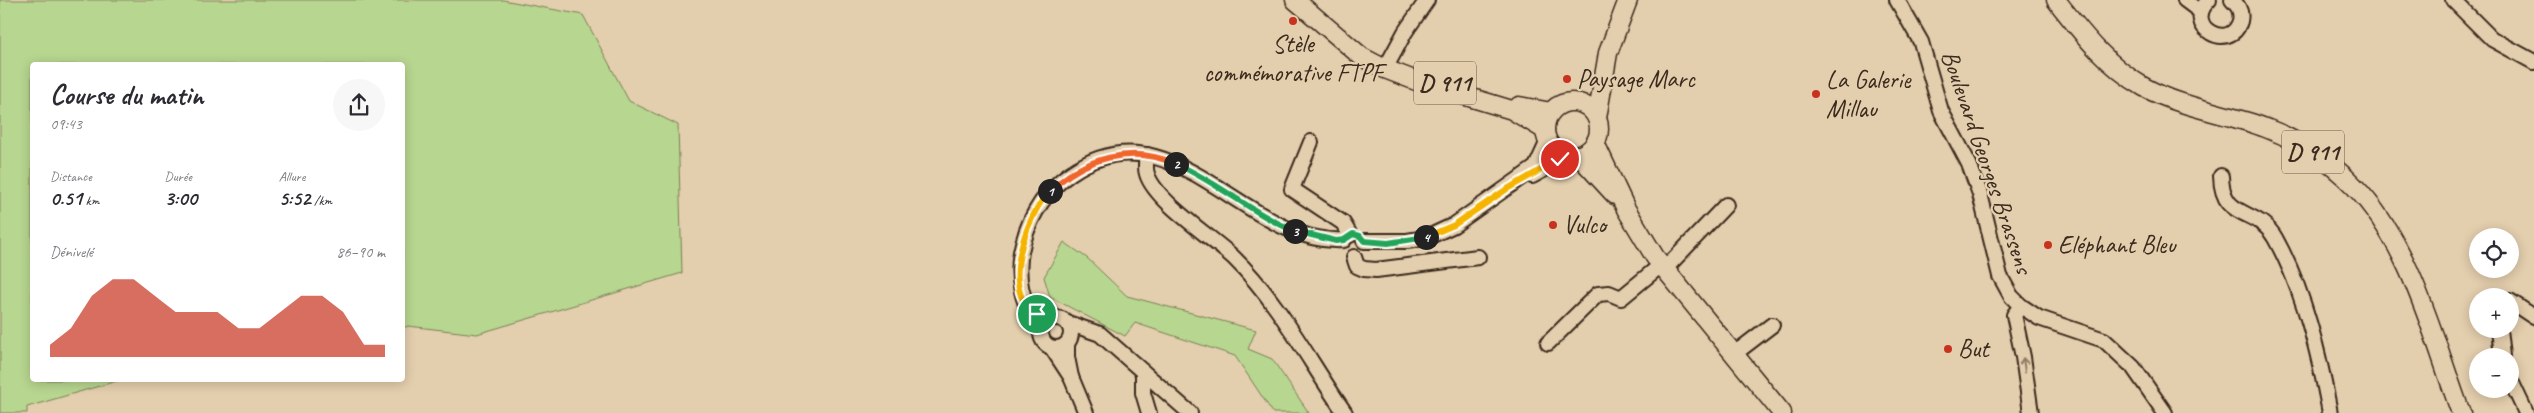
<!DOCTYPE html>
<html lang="fr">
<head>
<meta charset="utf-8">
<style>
	body { margin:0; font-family:Caveat,sans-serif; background:#f7f7f7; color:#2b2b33; height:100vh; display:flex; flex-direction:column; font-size:19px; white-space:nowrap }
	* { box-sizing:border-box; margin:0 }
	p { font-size:16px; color:#7c7c81 }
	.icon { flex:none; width:28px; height:28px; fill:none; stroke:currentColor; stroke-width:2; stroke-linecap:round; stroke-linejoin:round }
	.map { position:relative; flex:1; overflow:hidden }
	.details { position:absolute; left:30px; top:62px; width:375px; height:320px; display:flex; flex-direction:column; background:#fff; border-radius:5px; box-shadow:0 2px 12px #0003 }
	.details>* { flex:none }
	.controls { position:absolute; left:2469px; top:228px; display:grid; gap:10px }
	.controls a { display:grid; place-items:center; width:50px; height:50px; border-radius:50%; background:#fff; box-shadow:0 2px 12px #0003; font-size:25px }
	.pin { position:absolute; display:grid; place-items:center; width:42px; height:42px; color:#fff; margin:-21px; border:2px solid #fff; border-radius:50%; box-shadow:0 1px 5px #0007 }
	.km { position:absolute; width:25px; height:25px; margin:-12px; border-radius:50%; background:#222; color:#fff; font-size:14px; line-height:25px; text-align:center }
	.round { display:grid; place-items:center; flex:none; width:52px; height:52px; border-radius:26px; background:#f7f7f7 }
	.head { display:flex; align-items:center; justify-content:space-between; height:85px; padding:0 20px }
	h1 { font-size:28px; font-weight:600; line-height:38px }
	.metrics { display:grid; grid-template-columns:repeat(3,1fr); gap:8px; height:85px; padding:5px 20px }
	.metrics div { display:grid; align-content:center }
	.metrics b { font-size:21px; font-weight:600 }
	.metrics small { font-size:14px; font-weight:400 }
	.metrics p { font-size:14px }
	.chart { height:140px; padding:10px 20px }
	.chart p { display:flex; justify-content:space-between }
	.chart svg { width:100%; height:90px; margin-top:5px; fill:#c8321e; opacity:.7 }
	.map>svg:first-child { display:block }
	.green { fill:#b7d68f; stroke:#798056 }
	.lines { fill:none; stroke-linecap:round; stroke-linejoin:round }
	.minor-casing { stroke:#3b2a1e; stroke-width:18 }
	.major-casing { stroke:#3b2a1e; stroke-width:21 }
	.minor { stroke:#e3cead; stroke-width:14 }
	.major { stroke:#e3cead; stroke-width:18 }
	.oneway { stroke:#8f7c66 }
	.split-1-casing { stroke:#fff; stroke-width:10 }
	.split-2-casing { stroke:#fff; stroke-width:10 }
	.split-3-casing { stroke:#fff; stroke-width:10 }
	.split-4-casing { stroke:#fff; stroke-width:10 }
	.split-5-casing { stroke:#fff; stroke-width:10 }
	.split-1 { stroke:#f5b400; stroke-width:6 }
	.split-2 { stroke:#f0652b; stroke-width:6 }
	.split-3 { stroke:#22a559; stroke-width:6 }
	.split-4 { stroke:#22a559; stroke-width:6 }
	.split-5 { stroke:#f5b400; stroke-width:6 }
	.poi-dot { fill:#c8321e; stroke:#e3cead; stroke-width:2 }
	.labels { text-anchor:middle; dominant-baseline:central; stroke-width:4.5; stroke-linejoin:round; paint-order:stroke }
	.shield { fill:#e3cead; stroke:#6d5b49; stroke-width:1 }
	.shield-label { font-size:24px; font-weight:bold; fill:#3b2a1e }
	.poi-label { font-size:25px; fill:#3b2a1e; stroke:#e3cead; text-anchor:start }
	.street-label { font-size:25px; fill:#3b2a1e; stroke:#e3cead }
</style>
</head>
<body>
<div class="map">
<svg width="2534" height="413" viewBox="0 0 2534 413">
	<rect width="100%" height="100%" fill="#e3cead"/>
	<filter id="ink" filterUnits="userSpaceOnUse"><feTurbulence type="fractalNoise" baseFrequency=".02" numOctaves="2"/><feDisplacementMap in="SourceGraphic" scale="10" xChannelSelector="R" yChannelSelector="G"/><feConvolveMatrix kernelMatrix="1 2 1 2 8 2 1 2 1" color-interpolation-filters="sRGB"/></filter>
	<g filter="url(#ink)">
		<g class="green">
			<polygon points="0,0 503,0 583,15 629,101 678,125 682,273 477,334 408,326 403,328 402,65 32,65 32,380 120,380 27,407 27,413 0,413"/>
			<polygon points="1064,242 1087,258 1127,296 1256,330 1248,349 1272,359 1309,413 1273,413 1235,356 1135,323 1125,336 1050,297 1044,277"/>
		</g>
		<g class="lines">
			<g class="minor-casing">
				<g id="minor">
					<polyline points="1897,0 1921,42 1941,111 1969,164 1980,194 2000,276 2011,296 2021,306 2039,318 2104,340 2133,367 2165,413"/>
					<polyline points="2185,0 2201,12"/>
					<path d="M2209,0C2181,27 2231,53 2240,21C2242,12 2238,5 2232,0"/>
					<polyline points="2453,0 2492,39 2534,62"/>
					<polyline points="1385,69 1405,32 1427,0"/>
					<polyline points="1311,142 1292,189 1343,223 1350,235"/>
					<path d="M1147,155C1146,161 1145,168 1147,174C1155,201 1213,238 1234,258C1279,302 1309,361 1345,413"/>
					<polyline points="1532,176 1552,165 1565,155"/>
					<path d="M2221,176C2222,222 2257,206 2275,238C2304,290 2319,354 2330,413"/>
					<polyline points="1364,241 1407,241 1426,238 1454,225 1536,167 1548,141"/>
					<polyline points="1354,257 1357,266 1364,269 1376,270 1478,257"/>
					<polyline points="1664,270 1726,205"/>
					<polyline points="2510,301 2534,317"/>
					<polyline points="2021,306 2014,315 2023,357 2031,413"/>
					<circle cx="1056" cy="333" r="15"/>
					<polyline points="1068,323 1100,334 1190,413"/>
					<polyline points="2499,329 2502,356"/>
					<path d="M1041,332C1022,304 1014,276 1023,243C1031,213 1046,190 1071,173C1174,102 1247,247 1344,240"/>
					<polyline points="1548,343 1598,294 1609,293 1621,298 1661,265"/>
					<polyline points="1052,348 1071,377 1067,357 1067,344"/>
					<polyline points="1734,354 1772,325"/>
					<polyline points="1143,372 1143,393 1149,413"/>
					<polyline points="1071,377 1086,413"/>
					<polyline points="2510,379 2526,413"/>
				</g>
			</g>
			<g class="major-casing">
				<g id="major">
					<polyline points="1295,0 1362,57 1385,69 1419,82 1512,110 1545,130"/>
					<path d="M2056,0C2082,33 2107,66 2144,87C2182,108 2226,113 2266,128C2298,140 2330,161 2354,186C2411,244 2433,338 2461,413"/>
					<circle cx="1572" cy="129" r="27"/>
					<polyline points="1519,106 1551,112"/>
					<polyline points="1597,118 1608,53 1628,0"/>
					<polyline points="1595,143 1626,209 1655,257 1782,413"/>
					<polyline points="1578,155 1615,195"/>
				</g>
			</g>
			<use href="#minor" class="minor"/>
			<use href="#major" class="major"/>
		</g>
		<defs><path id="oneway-shaft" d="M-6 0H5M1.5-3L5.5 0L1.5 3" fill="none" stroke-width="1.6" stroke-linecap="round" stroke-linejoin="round" transform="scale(1.25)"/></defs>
		<use class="oneway" href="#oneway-shaft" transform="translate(2024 365) rotate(-98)"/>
	</g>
	<g class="lines" filter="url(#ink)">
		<g class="split-1-casing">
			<path id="split-1" d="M1037,314C1032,310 1026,306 1023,300C1008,271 1028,213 1050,191"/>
		</g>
		<g class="split-2-casing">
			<path id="split-2" d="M1050,191C1083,158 1132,144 1176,164"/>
		</g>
		<g class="split-3-casing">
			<path id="split-3" d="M1176,164C1218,182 1252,214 1295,231"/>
		</g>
		<g class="split-4-casing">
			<polyline id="split-4" points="1295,231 1336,241 1344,240 1353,234 1360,236 1364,241 1388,243 1426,237"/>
		</g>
		<g class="split-5-casing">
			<polyline id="split-5" points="1426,237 1454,225 1507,189 1560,159"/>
		</g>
		<use href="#split-1" class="split-1"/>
		<use href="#split-2" class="split-2"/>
		<use href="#split-3" class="split-3"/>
		<use href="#split-4" class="split-4"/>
		<use href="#split-5" class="split-5"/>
	</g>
	<g class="poi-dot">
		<circle cx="1293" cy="21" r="5"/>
		<circle cx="1567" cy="79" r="5"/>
		<circle cx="1816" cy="94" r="5"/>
		<circle cx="1553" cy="225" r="5"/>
		<circle cx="2048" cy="245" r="5"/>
		<circle cx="1948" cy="349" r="5"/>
	</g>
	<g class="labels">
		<g class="shield">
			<rect x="1414" y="61.5" width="62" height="43" rx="4"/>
			<rect x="2282" y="130.5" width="62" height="43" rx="4"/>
		</g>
		<g class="shield-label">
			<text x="1445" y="83">D 911</text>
			<text x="2313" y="152">D 911</text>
		</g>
		<g class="poi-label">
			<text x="1293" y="44" text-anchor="middle">Stèle<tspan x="1293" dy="29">commémorative FTPF</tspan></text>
			<text x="1577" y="79">Paysage Marc</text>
			<text x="1826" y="80">La Galerie<tspan x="1826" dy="29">Millau</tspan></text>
			<text x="1563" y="225">Vulco</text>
			<text x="2058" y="245">Eléphant Bleu</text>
			<text x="1958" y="349">But</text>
		</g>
		<g class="street-label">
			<text transform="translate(1987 162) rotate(71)">Boulevard Georges Brassens</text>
		</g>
	</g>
</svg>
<div class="controls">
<a><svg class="icon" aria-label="locate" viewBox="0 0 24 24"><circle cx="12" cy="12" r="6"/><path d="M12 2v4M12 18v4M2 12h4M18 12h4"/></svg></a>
<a>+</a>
<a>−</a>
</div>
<div class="pin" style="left:1037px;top:314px;background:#1e9e55"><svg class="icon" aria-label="arrive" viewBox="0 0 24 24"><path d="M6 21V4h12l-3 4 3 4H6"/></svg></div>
<div class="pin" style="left:1560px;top:159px;background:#d93025"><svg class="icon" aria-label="check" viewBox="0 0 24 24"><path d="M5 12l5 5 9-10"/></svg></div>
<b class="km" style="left:1050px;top:191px">1</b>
<b class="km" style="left:1176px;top:164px">2</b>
<b class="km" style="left:1295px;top:231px">3</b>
<b class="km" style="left:1426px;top:237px">4</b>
<section class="details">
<div class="head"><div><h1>Course du matin</h1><p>09:43</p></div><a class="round"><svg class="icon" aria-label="share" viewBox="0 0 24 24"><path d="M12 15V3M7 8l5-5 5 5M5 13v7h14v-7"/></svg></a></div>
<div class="metrics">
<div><p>Distance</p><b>0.51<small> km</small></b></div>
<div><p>Durée</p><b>3:00</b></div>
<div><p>Allure</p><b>5:52<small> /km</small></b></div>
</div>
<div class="chart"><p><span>Dénivelé</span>86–90 m</p>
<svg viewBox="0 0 160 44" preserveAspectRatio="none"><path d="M0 44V38L10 30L20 14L30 6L40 6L50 14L60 22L70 22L80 22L90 30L100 30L110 22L120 14L130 14L140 22L150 38L160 38V44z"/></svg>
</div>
</section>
</div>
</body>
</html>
